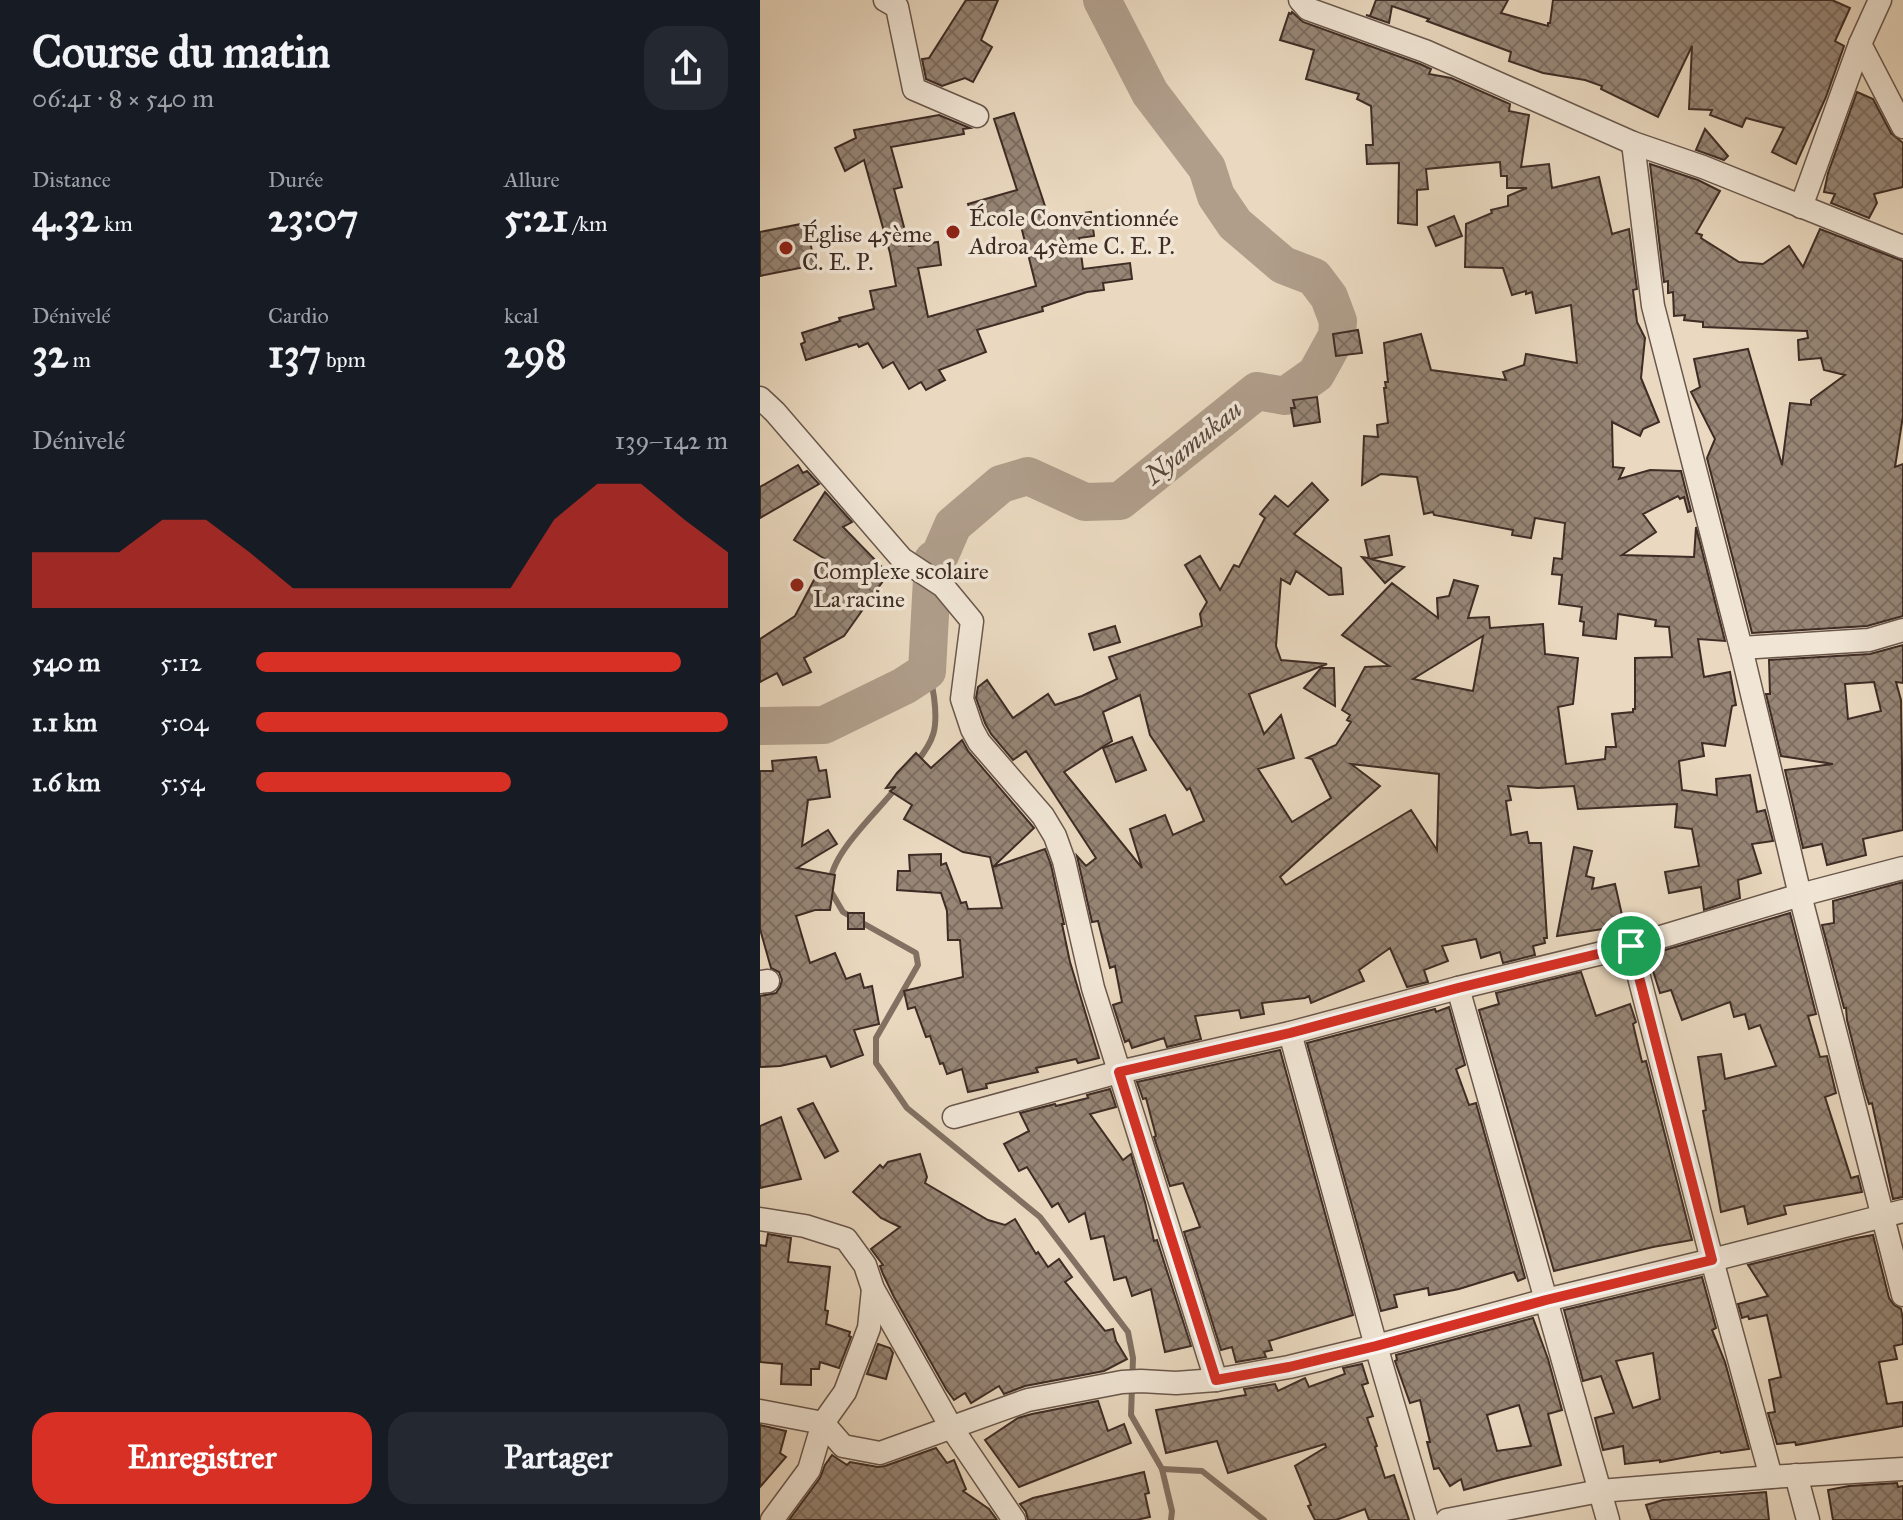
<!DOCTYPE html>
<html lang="fr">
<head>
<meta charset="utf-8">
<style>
	body { margin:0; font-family:"IM FELL Great Primer",serif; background:#242831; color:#f1f3f6; height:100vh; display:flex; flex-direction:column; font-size:30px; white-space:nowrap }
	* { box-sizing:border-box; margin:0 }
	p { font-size:26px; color:#9ea1a6 }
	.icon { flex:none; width:44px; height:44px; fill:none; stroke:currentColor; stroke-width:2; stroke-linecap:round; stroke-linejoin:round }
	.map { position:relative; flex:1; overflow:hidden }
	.drawer { display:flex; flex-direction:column; background:#171b24; width:760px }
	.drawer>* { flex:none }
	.pin { position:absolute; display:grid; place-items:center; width:68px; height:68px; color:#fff; margin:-34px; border:4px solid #fff; border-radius:50%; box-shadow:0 2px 8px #0007 }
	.round { display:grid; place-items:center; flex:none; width:84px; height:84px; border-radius:24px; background:#242831 }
	.overview { display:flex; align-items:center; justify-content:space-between; height:136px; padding:0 32px }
	h1 { font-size:44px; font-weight:700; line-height:60px }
	.stats { display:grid; grid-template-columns:repeat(3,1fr); gap:12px; height:136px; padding:8px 32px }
	.stats div { display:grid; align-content:center }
	.stats b { font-size:40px; font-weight:700 }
	.stats small { font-size:22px; font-weight:400 }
	.stats p { font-size:22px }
	.chart { height:224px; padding:16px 32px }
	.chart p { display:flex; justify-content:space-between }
	.chart svg { width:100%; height:144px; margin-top:8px; fill:#d93025; opacity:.7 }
	.button { display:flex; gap:16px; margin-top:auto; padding:16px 32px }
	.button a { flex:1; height:92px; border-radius:24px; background:#d93025; color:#fff; font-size:32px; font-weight:700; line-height:92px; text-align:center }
	.button a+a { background:#242831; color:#f1f3f6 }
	ul { padding:0 32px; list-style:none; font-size:26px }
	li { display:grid; grid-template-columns:128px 96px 1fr; align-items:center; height:60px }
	li i { height:20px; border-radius:10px; background:#d93025 }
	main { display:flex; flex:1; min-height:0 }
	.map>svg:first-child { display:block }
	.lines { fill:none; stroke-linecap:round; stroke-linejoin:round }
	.stream { stroke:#827062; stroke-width:6 }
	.river { stroke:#b09e8b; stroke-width:38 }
	.building { fill:url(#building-cross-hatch); stroke:#3e2c25; stroke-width:2; fill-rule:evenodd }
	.minor-casing { stroke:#69574c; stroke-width:25 }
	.minor { stroke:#f1e6d6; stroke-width:22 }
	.route-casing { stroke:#fff; stroke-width:16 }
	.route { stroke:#d93025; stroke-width:10 }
	.poi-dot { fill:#8f2418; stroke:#f1e6d6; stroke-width:3 }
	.labels { text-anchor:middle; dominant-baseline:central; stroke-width:7; stroke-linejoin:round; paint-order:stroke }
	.poi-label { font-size:24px; fill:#3e2c25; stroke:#f1e6d6; text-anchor:start }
	.water-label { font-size:26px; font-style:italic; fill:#5a483e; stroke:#f1e6d6 }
</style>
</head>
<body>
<main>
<section class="drawer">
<div class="overview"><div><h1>Course du matin</h1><p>06:41 · 8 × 540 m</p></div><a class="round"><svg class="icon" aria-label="share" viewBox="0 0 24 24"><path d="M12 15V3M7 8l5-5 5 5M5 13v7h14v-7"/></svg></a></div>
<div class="stats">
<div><p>Distance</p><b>4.32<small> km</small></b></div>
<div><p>Durée</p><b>23:07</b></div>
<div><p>Allure</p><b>5:21<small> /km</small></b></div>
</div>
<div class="stats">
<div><p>Dénivelé</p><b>32<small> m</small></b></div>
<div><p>Cardio</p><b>137<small> bpm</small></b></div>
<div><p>kcal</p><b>298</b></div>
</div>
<div class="chart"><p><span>Dénivelé</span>139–142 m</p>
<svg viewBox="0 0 160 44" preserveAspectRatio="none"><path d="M0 44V27L10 27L20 27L30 17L40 17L50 27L60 38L70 38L80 38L90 38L100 38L110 38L120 17L130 6L140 6L150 17L160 27V44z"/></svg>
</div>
<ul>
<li><b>540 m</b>5:12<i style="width:90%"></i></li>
<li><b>1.1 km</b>5:04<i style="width:100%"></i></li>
<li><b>1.6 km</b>5:54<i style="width:54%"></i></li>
</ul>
<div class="button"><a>Enregistrer</a><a>Partager</a></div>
</section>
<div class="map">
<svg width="1143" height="1520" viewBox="0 0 1143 1520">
	<defs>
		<pattern id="building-cross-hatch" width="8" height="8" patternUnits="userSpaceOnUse" patternTransform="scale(2)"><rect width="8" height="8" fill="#978676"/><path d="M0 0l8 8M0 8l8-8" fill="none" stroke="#7d6e61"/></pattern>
	</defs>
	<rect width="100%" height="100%" fill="#ead9c0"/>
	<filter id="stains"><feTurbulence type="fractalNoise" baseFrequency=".0025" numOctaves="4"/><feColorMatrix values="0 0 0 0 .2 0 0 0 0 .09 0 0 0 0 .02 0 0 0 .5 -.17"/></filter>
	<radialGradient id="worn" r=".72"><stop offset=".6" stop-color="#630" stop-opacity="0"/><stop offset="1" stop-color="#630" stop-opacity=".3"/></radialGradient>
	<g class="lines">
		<g class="stream">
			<path d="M155,764C175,740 178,728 174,697C172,687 172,679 167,671"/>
			<path d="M71,879C74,851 118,811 136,788"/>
			<polyline points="70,890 83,912 156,953 158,965 116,1038 116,1063 147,1108 280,1217 368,1332 373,1358 371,1415 402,1469 412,1511 411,1520"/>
			<polyline points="402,1469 442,1471 504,1520"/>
		</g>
		<polyline class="river" points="0,726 64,725 144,686 167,671 173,560 180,555 193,525 241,484 268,476 325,502 360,501 497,391 525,396 556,374 577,336 578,321 569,297 554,277 523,265 475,224 456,196 447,168 390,93 342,0"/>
	</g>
	<g class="building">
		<polygon points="206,0 238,0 221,40 232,47 213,82 205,78 182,86 166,79 162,59 169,58"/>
		<polygon points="616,0 748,0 741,13 788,26 788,23 790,23 793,0 1072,0 1090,8 1075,41 1084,46 1066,97 1036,164 1012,152 1024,128 986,118 982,127 950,115 952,110 929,109 932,46 898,117 841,89 842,86 825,80 783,73 749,61 751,52 667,21 669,19 632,6 629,23 606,15 610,16"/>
		<path d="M532,12L543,22L660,64L671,69L669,74L691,78L750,104L749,111L769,115L761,167L789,164L792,188L839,177L852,234L869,229L877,289L873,290L877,322L885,338L881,378L899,422L883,429L880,436L852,422L853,467L864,468L859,479L890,470L921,471L931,511L928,512L924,497L920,499L918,496L883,514L896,532L862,555L934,557L936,527L965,641L938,639L944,677L970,672L976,705L972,706L965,746L942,743L944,756L919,761L922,790L957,795L956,779L990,775L997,812L1005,810L1013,841L992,844L1001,873L978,880L980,898L944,910L941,887L909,893L905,872L939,866L932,829L915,827L917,804L818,809L814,786L778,788L748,786L751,800L746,801L751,835L767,832L769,843H781L787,938H784L785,943L773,946L775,955L743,963L740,952L721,958L716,939L682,946L688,961L664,970L668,982L647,987L630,948L599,970L604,981L551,1003L549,996L545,998L502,1003L504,1014L481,1018L479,1010L435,1016L441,1039L407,1047L404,1038L372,1048L369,1040L365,1042L353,1005L362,1002L355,966L350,968L338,921L332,922L317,856L326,866L336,858L266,751L253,760L231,734L225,723L216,698L218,687L227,680L253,718L288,694L295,705L322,696L357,679L349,657L442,626L440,614L447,602L425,565L440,556L460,590L474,565L479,567L505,518L500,514L515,496L528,507L552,483L568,500L534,534L581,568L583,594L569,595L536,571L530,584L521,579L516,646L521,660L567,664L489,694L504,734L521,715L534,758L498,769L532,822L571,798L552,759L547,758L576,745L591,722L587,720L590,715L582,710L605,667L629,666L582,635L632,583L678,618L677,598L689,596L694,580L718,586L708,618L729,617L730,628L783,624L785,654L818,658L813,704L798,707L806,764L845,759L846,747H856L852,714L873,712V709H875V658L912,657L909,627L895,626L896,620L858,614L856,639L823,635L824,622L820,621L822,607L799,604L802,575L792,574L794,558L802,559L805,523L775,518L771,538L752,535L753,530L674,515L673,512L664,514L657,477L621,474L602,485L604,436L618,437L617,425L628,423L624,388H626L625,382H628L624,343L661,334L671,370L746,380L743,372L764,365L766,354L817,363L811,305L776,313L772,292L766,294V291L752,295L743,268L705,267L706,224L732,213L731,210L748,206V196L767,188H747V176H741L740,162L666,169L668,189L657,190V225L638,223L639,163L607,164L606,145H613L611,106L597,99L599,94L546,79L554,50L520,40L529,13L531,14ZM723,636L713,691L653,679ZM380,695L390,735L427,790L430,788L444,821L413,835L405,815L370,829L382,868L304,772L352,741L343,712ZM591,764L679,774L677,850L651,810L526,885L520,877L620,786Z"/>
		<polygon points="1097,92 1113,99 1131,133 1143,143 1143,187 1114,194 1117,203 1109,218 1071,203 1075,194 1064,192 1068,173"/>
		<polygon points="254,113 289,218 331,212 334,236 319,238 323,269 370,263 372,279 343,283 344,290 327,292 282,307 283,311 217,330 226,352 179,370 185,380 166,390 161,382 149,389 133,362 123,368 108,343 99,347 97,344 46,360 41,344 45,342 42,333 80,321 79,318 114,309 110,291 136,286 130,253 104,160 85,171 75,148 96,138 94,130 179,115 210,128 203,129 204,134 131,147 142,187 134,189 149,246 178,242 181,265 158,268 168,317 276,286 258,214 215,226 208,204 257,190 234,119"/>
		<polygon points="945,129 968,156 964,160 936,150"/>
		<polygon points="890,164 938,180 960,191 936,233 942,235 941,238 979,262 1003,264 1029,246 1043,267 1060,229 1143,261 1143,416 1135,467 1143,464 1143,616 1107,626 992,633 947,458 955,439 931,392 940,387 934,359 988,349 1022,465 1030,403 1051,405 1051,400 1085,375 1064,370 1061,358 1039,360 1038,340 1048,338 1047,331 943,327 943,322 924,320 925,315 914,316 913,292 908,293 908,281 904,282"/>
		<polygon points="694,216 702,236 676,246 668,227"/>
		<polygon points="46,223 55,265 0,276 0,232"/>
		<polygon points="598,330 602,353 576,356 573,334"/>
		<polygon points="557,397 560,422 534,426 531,408 535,408 533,400"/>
		<polygon points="38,465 43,473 47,471 59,484 0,518 0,487"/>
		<polygon points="65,492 92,522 83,527 121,566 107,570 123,581 84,636 44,658 51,672 23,685 17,673 0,682 0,639 35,616 65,559 34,540"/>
		<polygon points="629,536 632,555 610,559 644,567 625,583 602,557 609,558 605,540"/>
		<polygon points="355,626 360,642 334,650 329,634"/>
		<path d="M1143,645V683L1136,682L1141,700L1143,830L1103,839L1106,855L1067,865L1062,844L1043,848L1025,770L1073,764L1021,756L1006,694H1010L1009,660L1110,654ZM1114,682L1121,711L1088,719L1085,684Z"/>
		<polygon points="561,668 574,668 575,706 544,688"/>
		<polygon points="372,737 386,770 356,782 343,748"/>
		<polygon points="202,740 208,751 274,828 233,867 285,849 291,865 304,924 302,924 310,962 339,1058 318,1063 316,1059 276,1068 278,1072 226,1084 227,1088 208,1092 202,1069 187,1074 183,1063 180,1064 170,1036 166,1037 155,1007 148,1009 144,991 203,977 200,940 188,940 187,911 181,893 137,890 138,871 150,871 149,855 181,854 181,865 186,863 201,903 206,902 208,909 242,908 230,857 203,852 144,819 152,805 130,791 136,787 126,788 137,773 156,753 171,768"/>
		<polygon points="56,757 59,771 66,770 70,797 48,800 42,846 68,830 77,844 37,868 75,875 70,910 55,910 36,916 50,963 75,953 86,979 100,974 104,988 112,986 119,1024 94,1030 103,1055 71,1067 66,1056 20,1066 0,1067 0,996 16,993 20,987 22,980 19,972 11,968 0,929 0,771 13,771 12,761"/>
		<polygon points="814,847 832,851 826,876 834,878 832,889 855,884 866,933 852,936 849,928 797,936"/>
		<polygon points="1143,882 1143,1197 1133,1199 1112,1103 1109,1104 1104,1088 1087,1020 1086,1008 1084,1008 1062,925 1074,923 1073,901"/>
		<rect x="88" y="913" width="16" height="16"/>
		<polygon points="1030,913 1056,1014 1048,1016 1060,1057 1067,1056 1076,1093 1065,1097 1091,1178 1098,1176 1102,1192 1024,1206 1026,1214 988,1224 984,1206 961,1212 943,1111 946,1110 938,1057 961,1054 965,1079 1016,1066 1000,1025 989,1029 985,1014 974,1017 970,1002 922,1020 911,990 900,993 888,955"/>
		<polygon points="821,972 836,1016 870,1004 876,1022 873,1024 882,1062 886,1061 932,1240 893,1247 794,1271 719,1010 739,1004 736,993"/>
		<polygon points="689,1007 705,1065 696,1069 709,1105 716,1103 765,1278 758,1281 754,1272 699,1289 669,1295 668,1288 634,1295 637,1307 621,1311 547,1043 675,1009 676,1012"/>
		<polygon points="520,1050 593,1315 509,1341 512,1350 504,1352 506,1357 476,1362 472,1347 461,1350 424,1232 440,1227 423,1183 410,1186 394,1137 396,1136 386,1098 383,1099 377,1082"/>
		<polygon points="350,1089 356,1107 330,1114 363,1160 371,1154 385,1202 394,1241 397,1240 431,1346 405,1352 391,1289 372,1296 366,1277 354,1280 344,1236 331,1239 325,1213 309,1222 298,1203 292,1207 267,1167 259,1171 244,1144 269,1131 260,1113 295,1104 296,1106 328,1098 327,1095"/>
		<polygon points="53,1103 78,1151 65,1158 38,1109"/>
		<polygon points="21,1117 41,1179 0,1188 0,1126"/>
		<polygon points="160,1154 167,1177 165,1183 228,1220 245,1225 255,1219 276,1254 278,1252 288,1267 299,1259 312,1277 305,1282 345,1331 353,1329 356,1341 367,1359 344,1371 265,1386 244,1394 239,1386 211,1403 205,1393 194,1400 186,1389 134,1297 123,1274 120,1266 123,1265 111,1249 140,1227 121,1218 93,1192 120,1165 123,1168 128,1162"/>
		<polygon points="8,1234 31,1238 28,1262 70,1267 65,1310 68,1311 66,1324 90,1332 89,1336 91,1337 79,1368 60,1362 59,1369 51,1369 51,1385 21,1384 22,1364 0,1362 0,1245 6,1246"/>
		<polygon points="1113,1235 1129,1298 1134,1305 1141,1309 1143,1319 1143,1344 1134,1346 1137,1359 1119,1362 1127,1404 1143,1402 1143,1426 1036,1445 1035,1442 1017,1444 1008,1413 1015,1412 1009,1380 1021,1377 1007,1315 989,1319 988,1316 982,1318 978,1304 1008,1296 988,1265 1091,1239"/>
		<path d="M942,1277L956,1328L952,1330L965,1362L989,1449L961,1453L960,1451L900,1462V1460L865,1464L863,1446L843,1450L835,1418L854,1413L841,1376L823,1381L804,1310ZM893,1353L900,1399L873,1408L856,1361Z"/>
		<path d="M773,1318L788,1359L802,1410L788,1414L801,1465L739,1480L704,1490L701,1479L690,1486L679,1468L674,1469L667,1442H670L660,1400L650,1403L635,1361L637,1360L636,1355ZM759,1405L771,1446L737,1451L727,1415Z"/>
		<polygon points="118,1344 130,1348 133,1353 126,1379 107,1374"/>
		<polygon points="602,1364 608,1383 602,1385 613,1416 607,1418 617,1446 615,1447 625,1478 634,1475 649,1520 609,1520 605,1509 576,1520 555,1520 548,1506 551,1505 535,1466 566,1447 565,1444 468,1473 457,1441 406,1453 396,1410 486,1395 484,1389 515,1384 518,1391 545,1378 549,1387 585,1374 583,1368"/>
		<polygon points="338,1401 348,1431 364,1424 371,1443 259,1487 225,1440 258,1418 272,1414"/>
		<polygon points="0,1425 26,1431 20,1453 26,1457 0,1487"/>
		<polygon points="176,1448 187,1463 194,1460 206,1489 203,1491 229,1509 237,1520 29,1520 60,1478 65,1465 72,1455 87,1465 90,1462 118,1467 125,1466"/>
		<polygon points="384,1472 389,1493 385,1494 390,1517 376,1520 268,1520 266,1512 260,1504 273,1498"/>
		<polygon points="1137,1483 1138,1487 1143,1486 1143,1520 1073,1520 1068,1490 1089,1486"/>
		<polygon points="1006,1492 1009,1520 891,1520 886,1505 903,1500"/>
	</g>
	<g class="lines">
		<g class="minor-casing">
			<g id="minor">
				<polyline points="125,0 137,7 154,89 217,116"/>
				<polyline points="540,0 548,9 665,51 873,143 943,167 1143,247"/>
				<polyline points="1100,44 1143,127"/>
				<polyline points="873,143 893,306 981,648 1040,895 1143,1295"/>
				<polyline points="1041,207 1100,44 1120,0"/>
				<polyline points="0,398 15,412 142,559 183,586 212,621 202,699 212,729 219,742 283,816 295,836 304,861 333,988 456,1380"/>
				<polyline points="981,648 1109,640 1143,630"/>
				<polyline points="871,946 952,1260 1011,1477"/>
				<polyline points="0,982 8,981"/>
				<polyline points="698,988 848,1520"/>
				<polyline points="530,1033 616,1346 667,1520"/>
				<polyline points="194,1117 359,1072 530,1033 698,988 871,946 1040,895 1143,868"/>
				<polyline points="0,1219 45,1226 86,1239 105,1265 113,1289 191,1427 254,1520"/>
				<polyline points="0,1411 63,1423 83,1446 120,1453 268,1400 362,1382 381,1381 416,1383 456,1380 529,1367 616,1346 786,1300 952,1260 1143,1211"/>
				<polyline points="1036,1475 1048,1520"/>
				<polyline points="12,1520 49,1470 63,1423 85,1392 109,1328 113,1289"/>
				<polyline points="687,1520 840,1491 1011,1477 1143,1469"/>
			</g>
		</g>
		<use href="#minor" class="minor"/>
	</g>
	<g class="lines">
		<g class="route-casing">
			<polygon id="route" points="871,946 952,1260 786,1300 616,1346 529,1367 456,1380 359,1072 530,1033 698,988"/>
		</g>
		<use href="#route" class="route"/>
	</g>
	<g class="poi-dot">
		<circle cx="193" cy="232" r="8"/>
		<circle cx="26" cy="248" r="8"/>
		<circle cx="37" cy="585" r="8"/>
	</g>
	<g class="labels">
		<g class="poi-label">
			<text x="209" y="218">École Conventionnée<tspan x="209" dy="28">Adroa 45ème C. E. P.</tspan></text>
			<text x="42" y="234">Église 45ème<tspan x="42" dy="28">C. E. P.</tspan></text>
			<text x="53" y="571">Complexe scolaire<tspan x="53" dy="28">La racine</tspan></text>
		</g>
		<g class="water-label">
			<text transform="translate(433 442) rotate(-39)">Nyamukau</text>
		</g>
	</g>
	<rect width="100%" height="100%" filter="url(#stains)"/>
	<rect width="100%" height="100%" fill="url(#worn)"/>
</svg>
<div class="pin" style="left:871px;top:946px;background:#1e9e55"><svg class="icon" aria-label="arrive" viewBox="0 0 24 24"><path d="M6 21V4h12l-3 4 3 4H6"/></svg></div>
</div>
</main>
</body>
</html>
